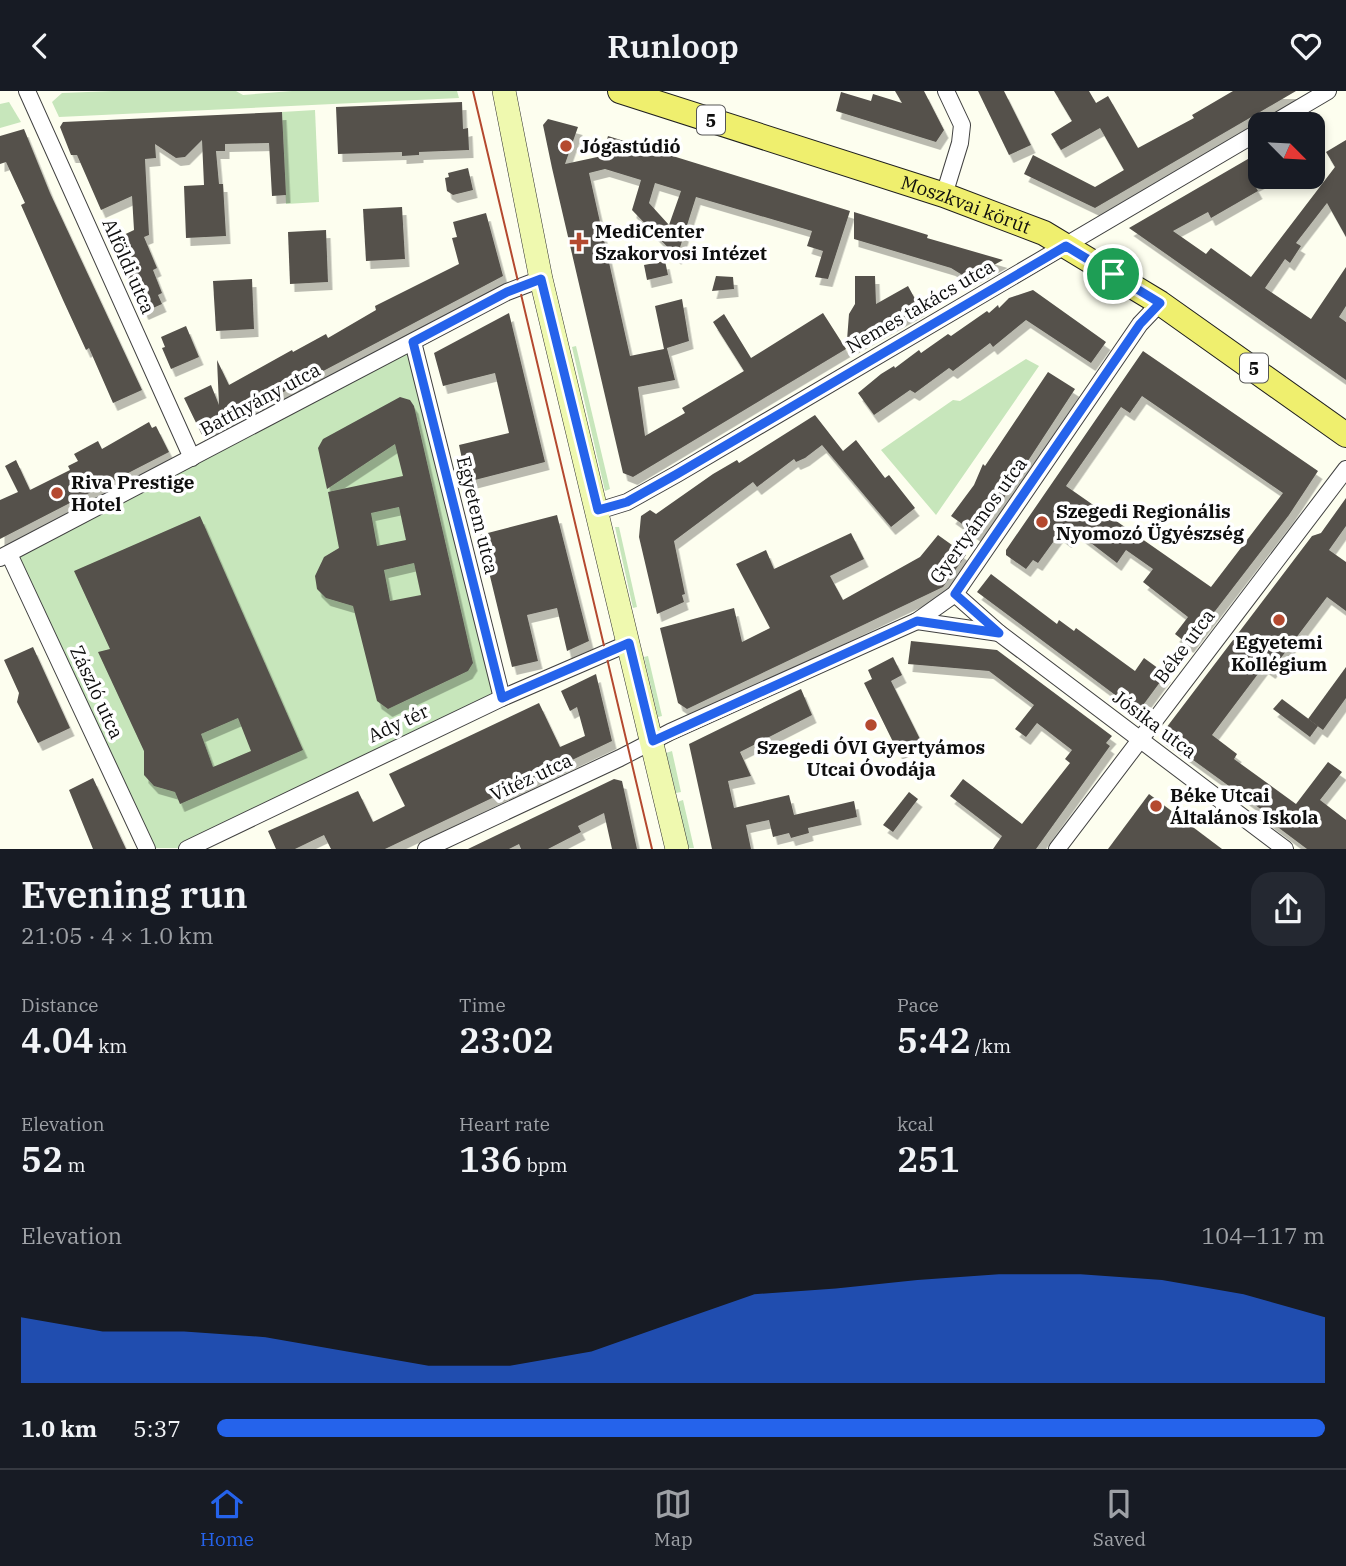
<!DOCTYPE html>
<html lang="en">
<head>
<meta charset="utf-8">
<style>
	body { margin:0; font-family:"IBM Plex Serif",serif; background:#242831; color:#f1f3f6; height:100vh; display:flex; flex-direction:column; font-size:26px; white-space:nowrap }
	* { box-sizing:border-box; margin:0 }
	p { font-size:23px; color:#9ea1a6 }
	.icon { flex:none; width:38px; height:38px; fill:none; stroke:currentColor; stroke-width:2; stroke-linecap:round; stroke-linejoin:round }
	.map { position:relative; height:758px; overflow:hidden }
	.panel { display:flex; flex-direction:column; background:#171b24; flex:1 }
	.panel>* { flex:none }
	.needle { width:46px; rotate:114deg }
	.tools { position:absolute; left:1248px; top:21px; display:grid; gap:14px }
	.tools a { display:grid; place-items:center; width:77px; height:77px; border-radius:14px; background:#171b24; box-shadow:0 4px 10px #0003; font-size:35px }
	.pin { position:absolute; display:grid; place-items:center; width:60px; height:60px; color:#fff; margin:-30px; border:4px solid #fff; border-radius:50%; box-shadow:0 2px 7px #0007 }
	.round { display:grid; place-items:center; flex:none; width:74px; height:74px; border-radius:21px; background:#242831 }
	.headline { display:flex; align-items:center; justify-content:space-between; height:119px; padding:0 21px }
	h1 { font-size:38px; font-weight:600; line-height:52px }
	.stats { display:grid; grid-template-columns:repeat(3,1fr); gap:10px; height:119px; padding:7px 21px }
	.stats div { display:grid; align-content:center }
	.stats b { font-size:35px; font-weight:600 }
	.stats small { font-size:19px; font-weight:400 }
	.stats p { font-size:19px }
	.chart { height:196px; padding:14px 21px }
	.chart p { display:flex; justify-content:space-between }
	.chart svg { width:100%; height:126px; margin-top:7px; fill:#2563eb; opacity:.7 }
	ul { padding:0 21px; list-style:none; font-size:23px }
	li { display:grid; grid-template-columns:112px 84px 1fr; align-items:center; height:52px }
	li i { height:18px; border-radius:9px; background:#2563eb }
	header { display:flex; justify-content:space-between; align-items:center; height:91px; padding:0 21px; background:#171b24; font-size:32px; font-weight:600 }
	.tab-bar { display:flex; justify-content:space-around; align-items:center; height:98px; border-top:2px solid #363941; background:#171b24; font-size:19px; color:#9ea1a6 }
	.tab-bar a { display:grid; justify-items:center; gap:4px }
	.tab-bar .active { color:#2563eb }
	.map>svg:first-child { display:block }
	.green { fill:#c7e6bb }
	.building { fill:#55514b; fill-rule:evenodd; filter:url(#shadow) }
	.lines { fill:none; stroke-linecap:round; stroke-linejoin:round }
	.street-casing { stroke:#414141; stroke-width:18 }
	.secondary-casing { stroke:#303030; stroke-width:24 }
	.primary-casing { stroke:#1f1f1f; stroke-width:26 }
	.street { stroke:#fff; stroke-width:16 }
	.secondary { stroke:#eff9af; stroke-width:23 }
	.primary { stroke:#efef6e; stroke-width:24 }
	.tram { stroke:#b4492f; stroke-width:2 }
	.route-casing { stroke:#fff; stroke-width:14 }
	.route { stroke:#2563eb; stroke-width:9 }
	.poi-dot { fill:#b4492f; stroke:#fff; stroke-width:2.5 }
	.labels { text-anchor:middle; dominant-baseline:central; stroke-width:7; stroke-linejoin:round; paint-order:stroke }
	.shield { fill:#fff; stroke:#565656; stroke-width:2 }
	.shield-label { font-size:18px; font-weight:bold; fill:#0e0e0e }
	.poi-label { font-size:19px; font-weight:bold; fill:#0e0e0e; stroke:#fff; text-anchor:start }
	.street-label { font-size:19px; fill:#0e0e0e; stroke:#fff }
</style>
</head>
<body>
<header><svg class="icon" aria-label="back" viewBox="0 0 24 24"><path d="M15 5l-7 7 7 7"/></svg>Runloop<svg class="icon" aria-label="heart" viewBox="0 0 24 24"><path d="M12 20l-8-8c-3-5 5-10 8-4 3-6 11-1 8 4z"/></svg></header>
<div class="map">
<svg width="1346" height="758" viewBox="0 0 1346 758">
	<defs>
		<filter id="shadow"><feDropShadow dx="4.5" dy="8" stdDeviation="0" flood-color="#0004"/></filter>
	</defs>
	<rect width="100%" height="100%" fill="#fdfeef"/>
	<g class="green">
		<polygon points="113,0 236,0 243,4 292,0 457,0 459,7 59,26 52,11 62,2"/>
		<polygon points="9,11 21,31 0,37 0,13"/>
		<polygon points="315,19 319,111 286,113 282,21"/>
		<polygon points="413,251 502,607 188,757 147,757 9,463"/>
		<polygon points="576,255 610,398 605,400 572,256"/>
		<polygon points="1026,268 1039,275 936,424 881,359 953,309 960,310"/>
		<polygon points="615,436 619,436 637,516 633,517"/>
		<polygon points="648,565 662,625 658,626 644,566"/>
		<polygon points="672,660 681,701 676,702 666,662"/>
		<polygon points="683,709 694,757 688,757 677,711"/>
	</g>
	<g class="building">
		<polygon points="895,0 924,0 944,39 936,51 836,20 841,1 871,10 873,3 902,12"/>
		<polygon points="978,0 1004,0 1031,54 1009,64"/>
		<polygon points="1054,0 1089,0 1096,12 1108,5 1138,57 1194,27 1192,24 1233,0 1296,0 1095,117 1024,83 1033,64 1095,96 1124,79 1100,37 1061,59 1051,43 1072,30"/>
		<polygon points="462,11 463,38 468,37 469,59 419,61 419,64 402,65 402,61 338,63 336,16"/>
		<polygon points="282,21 286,104 272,105 269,52 225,53 225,60 216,60 219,93 223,93 226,145 186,147 184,95 204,94 202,49 185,66 176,67 155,53 156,67 145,68 149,144 144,146 157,177 153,179 162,202 158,204 162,213 144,221 111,150 134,139 132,105 101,119 77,64 71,64 60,36 63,31"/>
		<path d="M548,28L578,36L565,73L602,65L608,45L850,120L828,188L815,186L823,160L807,155L812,140L696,106L677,166L632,119L641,89L605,78L589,82L630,265L664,258L655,215L682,208L689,250L667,257L675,289L638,296L645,345L685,322L682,317L744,280L713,231L724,223L751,267L823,222L846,258L633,386L623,382L552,77L543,34ZM655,92L681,100L669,134L649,112Z"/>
		<polygon points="24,38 50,102 142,299 113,312 89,257 86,259 63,209 21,114 25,112 6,71 0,73 0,45"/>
		<polygon points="1346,49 1346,146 1327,112 1296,152 1301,155 1290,172 1285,168 1265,197 1311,228 1346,176 1346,215 1339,226 1346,231 1346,289 1129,137 1260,61 1260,90 1254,93 1258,100 1211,127 1208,121 1173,140 1206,163 1211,157 1251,186 1335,76 1326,61"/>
		<polygon points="468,77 473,99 453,104 447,100 445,87 449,86 448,82"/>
		<polygon points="402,116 405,168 366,170 363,118"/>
		<polygon points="854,121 928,144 927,147 1003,169 963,191 964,185 951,177 854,148"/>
		<polygon points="486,122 503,185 202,344 184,307 211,294 219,314 217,269 229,294 292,259 293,261 326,243 328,247 376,219 375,215 459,173 452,147 457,146 453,131"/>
		<polygon points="326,139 328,191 290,193 288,141"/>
		<polygon points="665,170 668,184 647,189 644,174"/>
		<polygon points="716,185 733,186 734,198 712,200"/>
		<polygon points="855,185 875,185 876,213 908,195 920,217 851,256 847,249 849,223 855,213"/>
		<polygon points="252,188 254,238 216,240 213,190"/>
		<polygon points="1033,199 1106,251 1091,272 1026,229 993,256 990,252 953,280 949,277 915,302 910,299 874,324 858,302 881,283 894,275 895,277 919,259 921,262 948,243 951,245 987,220 989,222 998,214 999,217 1009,207"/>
		<polygon points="509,222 545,371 467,391 459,354 509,342 495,282 443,295 434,262"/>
		<polygon points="186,235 199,266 171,278 162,257 165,256 161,246"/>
		<path d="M1143,260L1318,380L1289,424L1189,554L1175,543L1188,526L1143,491L1153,478L1126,459L1117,472L1074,439L1067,449L1059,443L1038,472L1033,469L1026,478L1006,464V459ZM1142,305L1283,402L1211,496L1066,395L1121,316L1130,322Z"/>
		<polygon points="1048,281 1075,298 979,445 951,425 974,394 983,373 985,375"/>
		<path d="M400,306L410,309L414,315L473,572L468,580L388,618L377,610L353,515L326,507L317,498L315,485L324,466L339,457L328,401L403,385L395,353L327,398L318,357L323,348ZM399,416L406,449L377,455L371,422ZM414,472L421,504L390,510L384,479Z"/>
		<polygon points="815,324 843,360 856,349 885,387 889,384 915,417 891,436 822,354 805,367 796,371 794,368 757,396 753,391 674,450 685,503 682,504 684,511 657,523 639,446 641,425 650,419 656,423 713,383 737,369 739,372"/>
		<polygon points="149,331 152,337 156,335 169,361 0,448 0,409 18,401 5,375 16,369 30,399 70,379 68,375 78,370 74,363 98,350 102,358"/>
		<polygon points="1346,407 1346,435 1329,459 1346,471 1346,520 1327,506 1271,580 1264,575 1212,644 1237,663 1234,668 1296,713 1328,671 1342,681 1320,709 1346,729 1346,758 1307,758 1259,722 1262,719 1160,645 1312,445 1321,442"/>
		<polygon points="557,424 589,550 567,560 557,517 527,524 538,570 512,576 480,444"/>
		<path d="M200,425L303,659L180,713L175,701L154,695L144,684V660L98,561L110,558L74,480ZM238,627L251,660L213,676L201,643Z"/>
		<polygon points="851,442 864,468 830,485 843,509 920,466 938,444 966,464 943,496 687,618 678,612 660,537 734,517 742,551 770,537 736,473 766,459 774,478"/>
		<polygon points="991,483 1057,533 1059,529 1074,540 1076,537 1135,580 1144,567 1166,583 1138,621 977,501"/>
		<polygon points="911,550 997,559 1112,645 1106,652 1110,655 1036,758 993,758 1002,745 950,705 963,688 1022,733 1070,672 1065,668 1072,659 1037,632 1026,646 1015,638 1034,614 989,580 908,573"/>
		<polygon points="33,556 70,637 38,652 17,611 19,602 4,569"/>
		<polygon points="893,566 902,584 891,590 921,650 898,661 864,592 872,588 868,579"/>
		<polygon points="1346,576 1346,607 1323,639 1308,628"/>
		<polygon points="596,583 612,650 385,758 331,758 324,744 295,758 276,758 268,740 358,700 373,731 405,715 389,683 539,612 560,656 585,645 577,616 570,620 561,600"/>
		<polygon points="801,598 812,624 740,661 751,685 728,690 734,717 789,704 794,724 854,710 857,726 808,737 809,742 791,747 789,742 773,746 769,729 746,734 751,758 712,758 689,653"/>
		<polygon points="1282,608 1318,635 1310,646 1273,618"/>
		<polygon points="93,687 119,743 126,758 93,758 69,699"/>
		<polygon points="614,688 622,690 637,758 612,758 604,722 578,735 581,741 548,758 521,758 519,753 509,758 468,758"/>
		<polygon points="909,701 918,708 893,741 883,734"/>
		<polygon points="1149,703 1222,758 1108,758"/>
	</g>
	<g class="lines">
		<g class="street-casing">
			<g id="street">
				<polyline points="27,0 192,367"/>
				<polyline points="1272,33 1328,0"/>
				<polyline points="944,104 960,52 962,34 946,0"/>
				<polyline points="413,251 502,607"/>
				<polyline points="598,420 627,411 677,383 1260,40"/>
				<polyline points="9,463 147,758"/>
				<polyline points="0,467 507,201 541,188"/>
				<polyline points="955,503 999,542 1285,758"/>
				<polyline points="917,530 999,542"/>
				<polyline points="187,758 502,607 629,552"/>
				<polyline points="426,758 620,667 670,641 917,530 955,503 1140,233 1160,212"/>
				<polyline points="1057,758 1346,378"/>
			</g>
		</g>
		<g class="secondary-casing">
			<polyline id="secondary" points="504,0 541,188 677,758"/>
		</g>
		<g class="primary-casing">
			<g id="primary">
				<path id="s1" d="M620,0L944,104L1044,142L1160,212L1346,344"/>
			</g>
		</g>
		<use href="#street" class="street"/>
		<use href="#secondary" class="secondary"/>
		<use href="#primary" class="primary"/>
		<polyline class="tram" points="473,0 652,758"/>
	</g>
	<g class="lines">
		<g class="route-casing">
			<polygon id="route" points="1066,155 1160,212 1140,233 955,503 999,542 917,530 653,650 629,552 502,607 413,251 507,201 541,188 598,419 627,411 677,383"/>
		</g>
		<use href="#route" class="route"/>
	</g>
	<g class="poi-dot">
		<circle cx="566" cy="55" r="7"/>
		<path d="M575.5 140.5h7v7h7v7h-7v7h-7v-7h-7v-7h7z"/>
		<circle cx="57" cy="402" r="7"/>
		<circle cx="1042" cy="431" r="7"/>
		<circle cx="1279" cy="529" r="7"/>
		<circle cx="871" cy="634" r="7"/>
		<circle cx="1156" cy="715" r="7"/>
	</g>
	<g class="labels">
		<g class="shield">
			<rect x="697" y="14.5" width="28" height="29" rx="5"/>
			<rect x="1240" y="262.5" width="28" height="29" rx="5"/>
		</g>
		<g class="shield-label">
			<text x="711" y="29">5</text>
			<text x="1254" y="277">5</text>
		</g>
		<g class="poi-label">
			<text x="580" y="55">Jógastúdió</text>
			<text x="595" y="140">MediCenter<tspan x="595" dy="22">Szakorvosi Intézet</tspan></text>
			<text x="71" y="391">Riva Prestige<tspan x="71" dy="22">Hotel</tspan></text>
			<text x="1056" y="420">Szegedi Regionális<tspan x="1056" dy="22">Nyomozó Ügyészség</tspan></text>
			<text x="1279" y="551" text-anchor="middle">Egyetemi<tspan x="1279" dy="22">Kollégium</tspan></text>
			<text x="871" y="656" text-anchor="middle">Szegedi ÓVI Gyertyámos<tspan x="871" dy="22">Utcai Óvodája</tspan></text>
			<text x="1170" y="704">Béke Utcai<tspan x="1170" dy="22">Általános Iskola</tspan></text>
		</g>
		<g class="street-label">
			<text stroke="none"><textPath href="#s1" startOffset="364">Moszkvai körút</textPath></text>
			<text transform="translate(129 175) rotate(66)">Alföldi utca</text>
			<text transform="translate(920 215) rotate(-30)">Nemes takács utca</text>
			<text transform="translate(260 308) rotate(-28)">Batthyány utca</text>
			<text transform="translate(478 424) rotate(76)">Egyetem utca</text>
			<text transform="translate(978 429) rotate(-54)">Gyertyámos utca</text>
			<text transform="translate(1184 555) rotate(-53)">Béke utca</text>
			<text transform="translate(97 601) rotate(65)">Zászló utca</text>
			<text transform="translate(398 632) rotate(-25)">Ady tér</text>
			<text transform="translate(1155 633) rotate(37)">Jósika utca</text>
			<text transform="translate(531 686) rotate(-25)">Vitéz utca</text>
		</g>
	</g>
</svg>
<div class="tools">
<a><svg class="needle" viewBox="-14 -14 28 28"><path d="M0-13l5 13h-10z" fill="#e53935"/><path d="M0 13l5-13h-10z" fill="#9ea1a6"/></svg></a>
</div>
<div class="pin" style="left:1113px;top:183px;background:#1e9e55"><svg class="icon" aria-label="arrive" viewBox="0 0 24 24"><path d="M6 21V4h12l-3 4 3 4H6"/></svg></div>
</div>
<section class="panel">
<div class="headline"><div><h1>Evening run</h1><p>21:05 · 4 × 1.0 km</p></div><a class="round"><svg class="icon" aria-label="share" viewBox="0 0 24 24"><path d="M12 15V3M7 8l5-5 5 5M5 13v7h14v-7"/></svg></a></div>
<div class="stats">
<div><p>Distance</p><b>4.04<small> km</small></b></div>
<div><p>Time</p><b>23:02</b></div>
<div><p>Pace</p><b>5:42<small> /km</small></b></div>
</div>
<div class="stats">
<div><p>Elevation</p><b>52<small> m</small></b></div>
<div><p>Heart rate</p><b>136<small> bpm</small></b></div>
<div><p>kcal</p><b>251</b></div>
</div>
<div class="chart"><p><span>Elevation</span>104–117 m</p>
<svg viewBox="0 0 160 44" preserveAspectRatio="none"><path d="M0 44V21L10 26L20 26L30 28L40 33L50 38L60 38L70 33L80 23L90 13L100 11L110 8L120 6L130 6L140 8L150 13L160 21V44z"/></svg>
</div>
<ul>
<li><b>1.0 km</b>5:37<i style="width:100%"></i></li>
</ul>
</section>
<nav class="tab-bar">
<a class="active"><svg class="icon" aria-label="home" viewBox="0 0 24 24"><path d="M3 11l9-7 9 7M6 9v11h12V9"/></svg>Home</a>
<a><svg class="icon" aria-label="map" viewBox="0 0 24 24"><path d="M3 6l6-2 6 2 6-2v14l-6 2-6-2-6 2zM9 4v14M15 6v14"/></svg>Map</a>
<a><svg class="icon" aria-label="saved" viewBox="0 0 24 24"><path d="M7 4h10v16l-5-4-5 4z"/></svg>Saved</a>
</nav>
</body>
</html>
